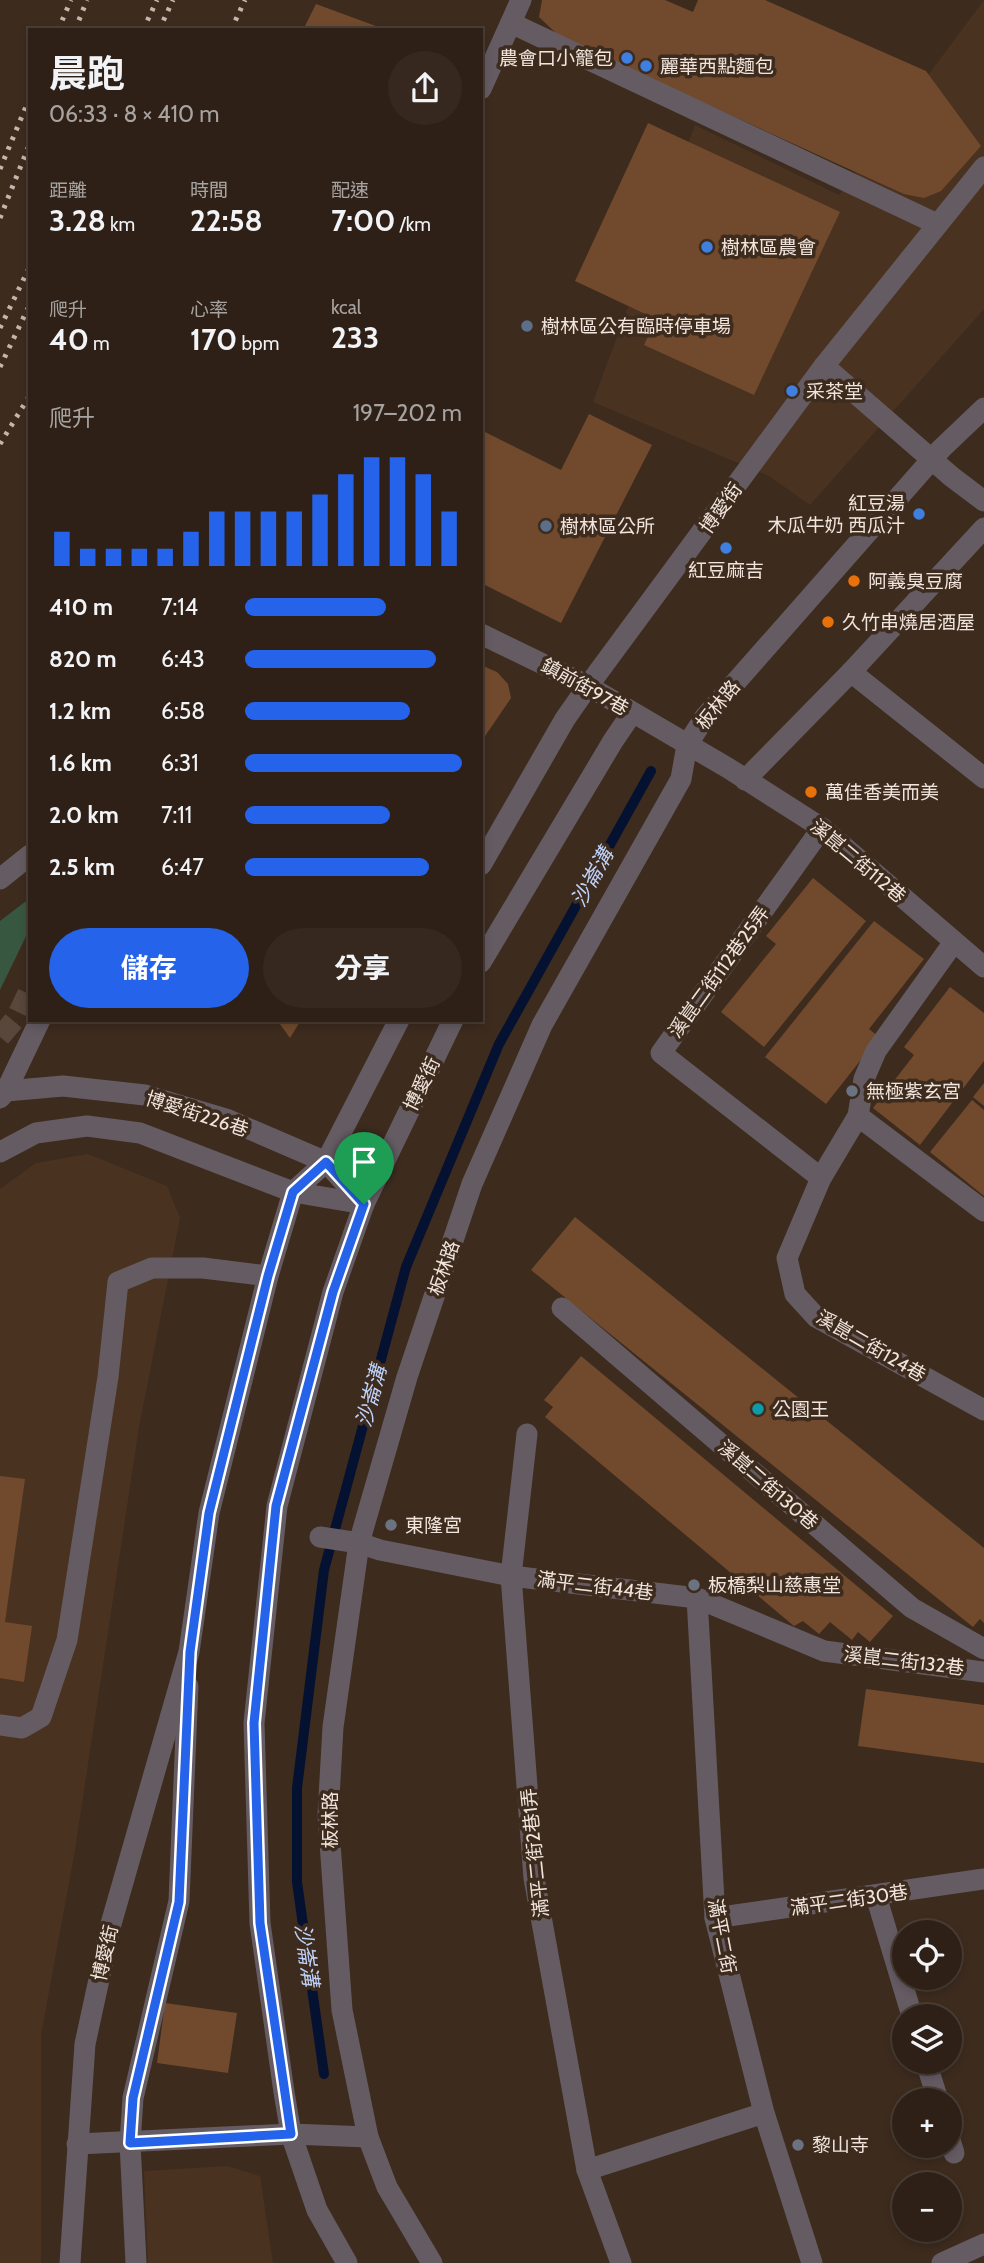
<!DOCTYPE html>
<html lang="zh-TW">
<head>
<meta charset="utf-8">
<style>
	body { margin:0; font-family:Cabin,"Noto Sans TC",sans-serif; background:#36281f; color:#f1f3f6; height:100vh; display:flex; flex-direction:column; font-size:26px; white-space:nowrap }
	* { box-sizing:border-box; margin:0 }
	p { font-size:23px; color:#a7a3a1 }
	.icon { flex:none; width:38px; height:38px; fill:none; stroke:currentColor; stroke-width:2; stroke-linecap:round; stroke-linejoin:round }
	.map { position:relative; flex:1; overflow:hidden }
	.drawer { position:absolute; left:28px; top:28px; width:455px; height:994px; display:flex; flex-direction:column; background:#2e2016; border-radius:0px; box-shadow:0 4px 10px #0003,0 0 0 2px #493e35 }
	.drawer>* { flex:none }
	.fabs { position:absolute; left:892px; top:1920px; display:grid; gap:14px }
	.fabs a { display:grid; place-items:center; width:70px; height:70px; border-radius:50%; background:#2e2016; box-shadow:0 4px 10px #0003,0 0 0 2px #493e35; font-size:35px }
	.pin { position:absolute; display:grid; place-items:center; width:60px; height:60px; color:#fff; margin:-72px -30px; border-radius:50% 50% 50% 0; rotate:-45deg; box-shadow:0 0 7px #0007 }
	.pin .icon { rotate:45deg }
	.round { display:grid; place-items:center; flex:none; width:74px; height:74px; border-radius:37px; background:#36281f }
	.head { display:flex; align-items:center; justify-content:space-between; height:119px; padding:0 21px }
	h1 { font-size:38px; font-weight:700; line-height:52px }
	.figures { display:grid; grid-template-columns:repeat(3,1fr); gap:10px; height:119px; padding:7px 21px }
	.figures div { display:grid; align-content:center }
	.figures b { font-size:30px; font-weight:700 }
	.figures small { font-size:19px; font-weight:400 }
	.figures p { font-size:19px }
	.chart { height:196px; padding:14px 21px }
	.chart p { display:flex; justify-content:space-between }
	.chart svg { width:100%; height:126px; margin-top:7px; stroke:#2563eb; stroke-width:6 }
	.button { display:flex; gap:14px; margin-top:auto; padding:14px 21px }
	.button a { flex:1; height:80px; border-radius:42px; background:#2563eb; color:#fff; font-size:28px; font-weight:700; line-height:80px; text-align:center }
	.button a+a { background:#36281f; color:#f1f3f6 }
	ul { padding:0 21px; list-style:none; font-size:23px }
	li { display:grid; grid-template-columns:112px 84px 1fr; align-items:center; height:52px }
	li i { height:18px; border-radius:9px; background:#2563eb }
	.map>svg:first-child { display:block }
	.built { fill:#4a3221 }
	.green { fill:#385740 }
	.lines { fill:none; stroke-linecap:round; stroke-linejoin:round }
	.stream { stroke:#051131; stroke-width:10 }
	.building { fill:#714a2d }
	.minor-tunnel { stroke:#58473a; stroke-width:21; stroke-dasharray:21 10; stroke-linecap:butt }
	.minor { stroke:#655c63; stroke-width:21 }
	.rail { stroke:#c4b6ad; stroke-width:5; stroke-dasharray:3.5 7; stroke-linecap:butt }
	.route-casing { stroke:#fff; stroke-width:14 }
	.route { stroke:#2563eb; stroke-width:9 }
	.shop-dot { fill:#3f7fe0; stroke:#3d2b1e; stroke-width:2.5 }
	.service-dot { fill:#5c6f8a; stroke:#3d2b1e; stroke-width:2.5 }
	.food-dot { fill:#e8710a; stroke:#3d2b1e; stroke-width:2.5 }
	.worship-dot { fill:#6b7280; stroke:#3d2b1e; stroke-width:2.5 }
	.culture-dot { fill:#0f9aa8; stroke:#3d2b1e; stroke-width:2.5 }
	.labels { text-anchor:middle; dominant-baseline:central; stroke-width:7; stroke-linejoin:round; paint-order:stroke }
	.poi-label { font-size:19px; fill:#f0e4dc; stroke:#3d2b1e; text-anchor:start }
	.street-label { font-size:19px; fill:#f0e4dc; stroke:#3d2b1e }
	.water-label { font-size:21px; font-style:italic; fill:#bed1f8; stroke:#3d2b1e }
</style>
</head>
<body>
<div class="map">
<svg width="984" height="2263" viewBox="0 0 984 2263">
	<rect width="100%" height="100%" fill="#3d2b1e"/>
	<g class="built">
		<polygon points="984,0 984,309 810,505 769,476 593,402 695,125 839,195"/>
		<polygon points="88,1154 167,1186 180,1218 139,1427 75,1850 41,2035 41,2263 0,2263 0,1189 36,1163"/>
		<polygon points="227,2166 260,2176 273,2263 148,2263 144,2171"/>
	</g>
	<polygon class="green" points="30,898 30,928 0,990 0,921"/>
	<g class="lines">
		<polyline class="stream" points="324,2074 297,1882 297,1788 324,1570 406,1267 499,1044 651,771"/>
	</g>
	<g class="building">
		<polygon points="542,0 665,0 693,12 698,0 765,0 926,71 981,146 941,191 924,198 904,194 561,38 539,17"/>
		<polygon points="316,4 384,29 384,30 303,30"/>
		<polygon points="648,123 840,212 754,395 644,345 656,319 575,281"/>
		<polygon points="589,414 652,445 561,623 481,583 481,430 561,470"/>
		<polygon points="481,665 497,672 508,684 511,698 481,742"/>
		<polygon points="813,878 866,921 764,1047 721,1012 776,944 766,936"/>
		<polygon points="874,921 924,959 869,1029 879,1037 826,1104 765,1057"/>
		<polygon points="950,987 984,1013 984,1061 920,1145 873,1108 914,1055 904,1047"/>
		<polygon points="277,1020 301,1020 290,1038"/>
		<polygon points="984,1083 984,1106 973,1097"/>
		<polygon points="972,1100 984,1110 984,1196 930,1152"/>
		<polygon points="575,1217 984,1548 984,1623 980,1619 973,1627 531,1270"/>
		<polygon points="581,1356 893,1616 870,1642 858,1632 852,1640 830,1622 819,1634 803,1621 794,1626 545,1417 553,1407 544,1400"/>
		<polygon points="0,1476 25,1479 5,1622 32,1626 24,1682 0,1678"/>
		<polygon points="866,1689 984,1705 984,1763 858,1746"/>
		<polygon points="165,2003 237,2013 228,2073 157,2063"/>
	</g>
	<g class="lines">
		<polyline class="minor-tunnel" points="0,1037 16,1018 30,989"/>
		<g class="minor">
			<polyline points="511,23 937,224"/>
			<polyline points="481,89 521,0"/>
			<polyline points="824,366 952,477 984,501"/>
			<polyline points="481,634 588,686 728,768 822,828 984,967"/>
			<polyline points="851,672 984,778"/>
			<polyline points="745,780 851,672 984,528"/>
			<polyline points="481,865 565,719 588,686 824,366 984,167"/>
			<polyline points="0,879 30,855"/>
			<polyline points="954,942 876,1051 864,1079 858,1116 821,1178 787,1258 795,1294 816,1317 984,1410"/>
			<polyline points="481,962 613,741 632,713"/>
			<polyline points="6,1091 63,1086 145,1095 226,1119 326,1162 364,1204"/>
			<polyline points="0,1098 6,1091 40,1020"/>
			<polyline points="858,1116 984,1211"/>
			<polyline points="0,1152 36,1133 87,1126 140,1133 293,1192 364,1204"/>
			<polyline points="821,1178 661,1053 822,828"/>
			<polyline points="562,1308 912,1608 984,1649"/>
			<polyline points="527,1434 511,1576 534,1878 587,2170 621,2263"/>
			<polyline points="320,1537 359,1543 380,1550 511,1576 697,1598 824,1651 984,1672"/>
			<polyline points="697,1598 715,1918 764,2113 812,2263"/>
			<polyline points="0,1725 22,1728 41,1717 67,1640 108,1377 118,1282 152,1268 203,1268 268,1276"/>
			<polyline points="876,1896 912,2016"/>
			<polyline points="715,1918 984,1879"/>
			<polyline points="926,2062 938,2100"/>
			<polyline points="950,2140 954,2153"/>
			<polyline points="77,2144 291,2134 368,2137"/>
			<polyline points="587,2170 764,2113"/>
			<polyline points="70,2263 85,2044 111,1924 189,1652 209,1513 268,1276 293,1192 326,1162 399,1020"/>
			<polyline points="136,2263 130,2143 133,2098 179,1901 188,1686"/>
			<polyline points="347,2263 317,2210 291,2134 284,2092 260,1923 254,1723 277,1506 333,1292 364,1204 453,1020"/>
			<polyline points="432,2263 387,2187 368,2137 342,2010 328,1815 333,1727 359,1543 407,1377 472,1184 542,1025 681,779 687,745 705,717 941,449 984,408"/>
			<polyline points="942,2263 984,2244"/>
		</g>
		<g class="rail">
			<polyline points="58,30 71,0"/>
			<polyline points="75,30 87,0"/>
			<polyline points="143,30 157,0"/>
			<polyline points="159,30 173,0"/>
			<polyline points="231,30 245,0"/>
			<polyline points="0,169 30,97"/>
			<polyline points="0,218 30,143"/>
			<polyline points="0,328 30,266"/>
			<polyline points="0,367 30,304"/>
			<polyline points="0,444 30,395"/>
		</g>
	</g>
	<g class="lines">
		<g class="route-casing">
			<polygon id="route" points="326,1162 364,1204 333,1292 276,1506 254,1723 260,1923 291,2134 130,2143 133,2098 179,1902 190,1652 209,1513 268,1276 293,1192"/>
		</g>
		<use href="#route" class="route"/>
	</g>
	<g class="shop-dot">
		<circle cx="627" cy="58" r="7"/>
		<circle cx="646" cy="66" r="7"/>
		<circle cx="707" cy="247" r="7"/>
		<circle cx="792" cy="391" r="7"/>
		<circle cx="919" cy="514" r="7"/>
		<circle cx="726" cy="548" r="7"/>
	</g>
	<g class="service-dot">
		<circle cx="527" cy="326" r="7"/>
		<circle cx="546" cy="526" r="7"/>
	</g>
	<g class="food-dot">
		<circle cx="854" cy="581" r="7"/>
		<circle cx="828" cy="622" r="7"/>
		<circle cx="811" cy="792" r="7"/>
	</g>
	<g class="worship-dot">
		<circle cx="852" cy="1091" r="7"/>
		<circle cx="391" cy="1525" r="7"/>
		<circle cx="694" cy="1585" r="7"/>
		<circle cx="798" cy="2145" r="7"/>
	</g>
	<circle class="culture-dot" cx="758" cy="1409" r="7"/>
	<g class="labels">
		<g class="poi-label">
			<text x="613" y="58" text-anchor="end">農會口小籠包</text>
			<text x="660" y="66">麗華西點麵包</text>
			<text x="721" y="247">樹林區農會</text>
			<text x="541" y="326">樹林區公有臨時停車場</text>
			<text x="806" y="391">采茶堂</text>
			<text x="905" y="503" text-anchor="end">紅豆湯<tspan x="905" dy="22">木瓜牛奶 西瓜汁</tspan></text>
			<text x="560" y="526">樹林區公所</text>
			<text x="726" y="570" text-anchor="middle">紅豆麻吉</text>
			<text x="868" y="581">阿義臭豆腐</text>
			<text x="842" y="622">久竹串燒居酒屋</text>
			<text x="825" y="792">萬佳香美而美</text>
			<text x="866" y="1091">無極紫玄宮</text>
			<text x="772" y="1409">公園王</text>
			<text x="405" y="1525">東隆宮</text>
			<text x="708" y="1585">板橋梨山慈惠堂</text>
			<text x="812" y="2145">黎山寺</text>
		</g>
		<g class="street-label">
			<text transform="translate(721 508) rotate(-54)">博愛街</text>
			<text transform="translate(585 687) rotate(29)">鎮前街97巷</text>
			<text transform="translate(718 705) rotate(-51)">板林路</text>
			<text transform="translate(858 861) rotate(40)">溪崑二街112巷</text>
			<text transform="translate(719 972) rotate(-54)">溪崑二街112巷25弄</text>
			<text transform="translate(422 1084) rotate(-64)">博愛街</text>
			<text transform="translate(197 1114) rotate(18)">博愛街226巷</text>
			<text transform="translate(444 1268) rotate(-71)">板林路</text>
			<text transform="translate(871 1346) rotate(30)">溪崑二街124巷</text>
			<text transform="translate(768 1485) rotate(41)">溪崑二街130巷</text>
			<text transform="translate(595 1586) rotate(7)">滿平二街44巷</text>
			<text transform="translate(904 1661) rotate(7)">溪崑二街132巷</text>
			<text transform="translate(330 1820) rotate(-90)">板林路</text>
			<text transform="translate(535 1853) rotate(-96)">滿平二街2巷1弄</text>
			<text transform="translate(849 1900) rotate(-8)">滿平二街30巷</text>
			<text transform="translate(722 1936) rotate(79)">滿平二街</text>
			<text transform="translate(105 1953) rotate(-77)">博愛街</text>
		</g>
		<g class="water-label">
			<text transform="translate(592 877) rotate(-61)">沙崙溝</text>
			<text transform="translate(371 1396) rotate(-75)">沙崙溝</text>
			<text transform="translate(307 1955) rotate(82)">沙崙溝</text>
		</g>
	</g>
</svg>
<div class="fabs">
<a><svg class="icon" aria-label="locate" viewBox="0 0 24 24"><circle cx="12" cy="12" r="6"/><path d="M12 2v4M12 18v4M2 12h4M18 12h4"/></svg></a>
<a><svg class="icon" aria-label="layers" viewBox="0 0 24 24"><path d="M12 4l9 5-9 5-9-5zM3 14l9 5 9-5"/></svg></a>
<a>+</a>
<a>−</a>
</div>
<div class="pin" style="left:364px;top:1204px;background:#1e9e55"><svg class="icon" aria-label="arrive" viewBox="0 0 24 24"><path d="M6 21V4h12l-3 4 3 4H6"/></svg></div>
<section class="drawer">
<div class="head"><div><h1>晨跑</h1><p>06:33 · 8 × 410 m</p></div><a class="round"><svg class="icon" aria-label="share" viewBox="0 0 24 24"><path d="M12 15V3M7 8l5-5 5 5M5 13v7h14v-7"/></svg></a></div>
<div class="figures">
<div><p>距離</p><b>3.28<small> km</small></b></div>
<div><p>時間</p><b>22:58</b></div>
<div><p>配速</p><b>7:00<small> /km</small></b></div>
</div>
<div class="figures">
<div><p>爬升</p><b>40<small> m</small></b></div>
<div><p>心率</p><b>170<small> bpm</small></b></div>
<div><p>kcal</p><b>233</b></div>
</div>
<div class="chart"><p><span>爬升</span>197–202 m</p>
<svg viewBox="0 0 160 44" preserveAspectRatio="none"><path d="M5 44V32M15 44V38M25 44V38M35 44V38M45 44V38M55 44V32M65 44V25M75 44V25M85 44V25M95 44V25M105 44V19M115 44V12M125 44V6M135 44V6M145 44V12M155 44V25"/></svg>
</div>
<ul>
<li><b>410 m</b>7:14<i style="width:65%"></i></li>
<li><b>820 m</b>6:43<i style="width:88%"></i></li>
<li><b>1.2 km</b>6:58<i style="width:76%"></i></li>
<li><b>1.6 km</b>6:31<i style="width:100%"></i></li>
<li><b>2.0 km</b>7:11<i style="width:67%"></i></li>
<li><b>2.5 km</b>6:47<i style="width:85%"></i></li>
</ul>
<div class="button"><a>儲存</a><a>分享</a></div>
</section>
</div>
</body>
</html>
